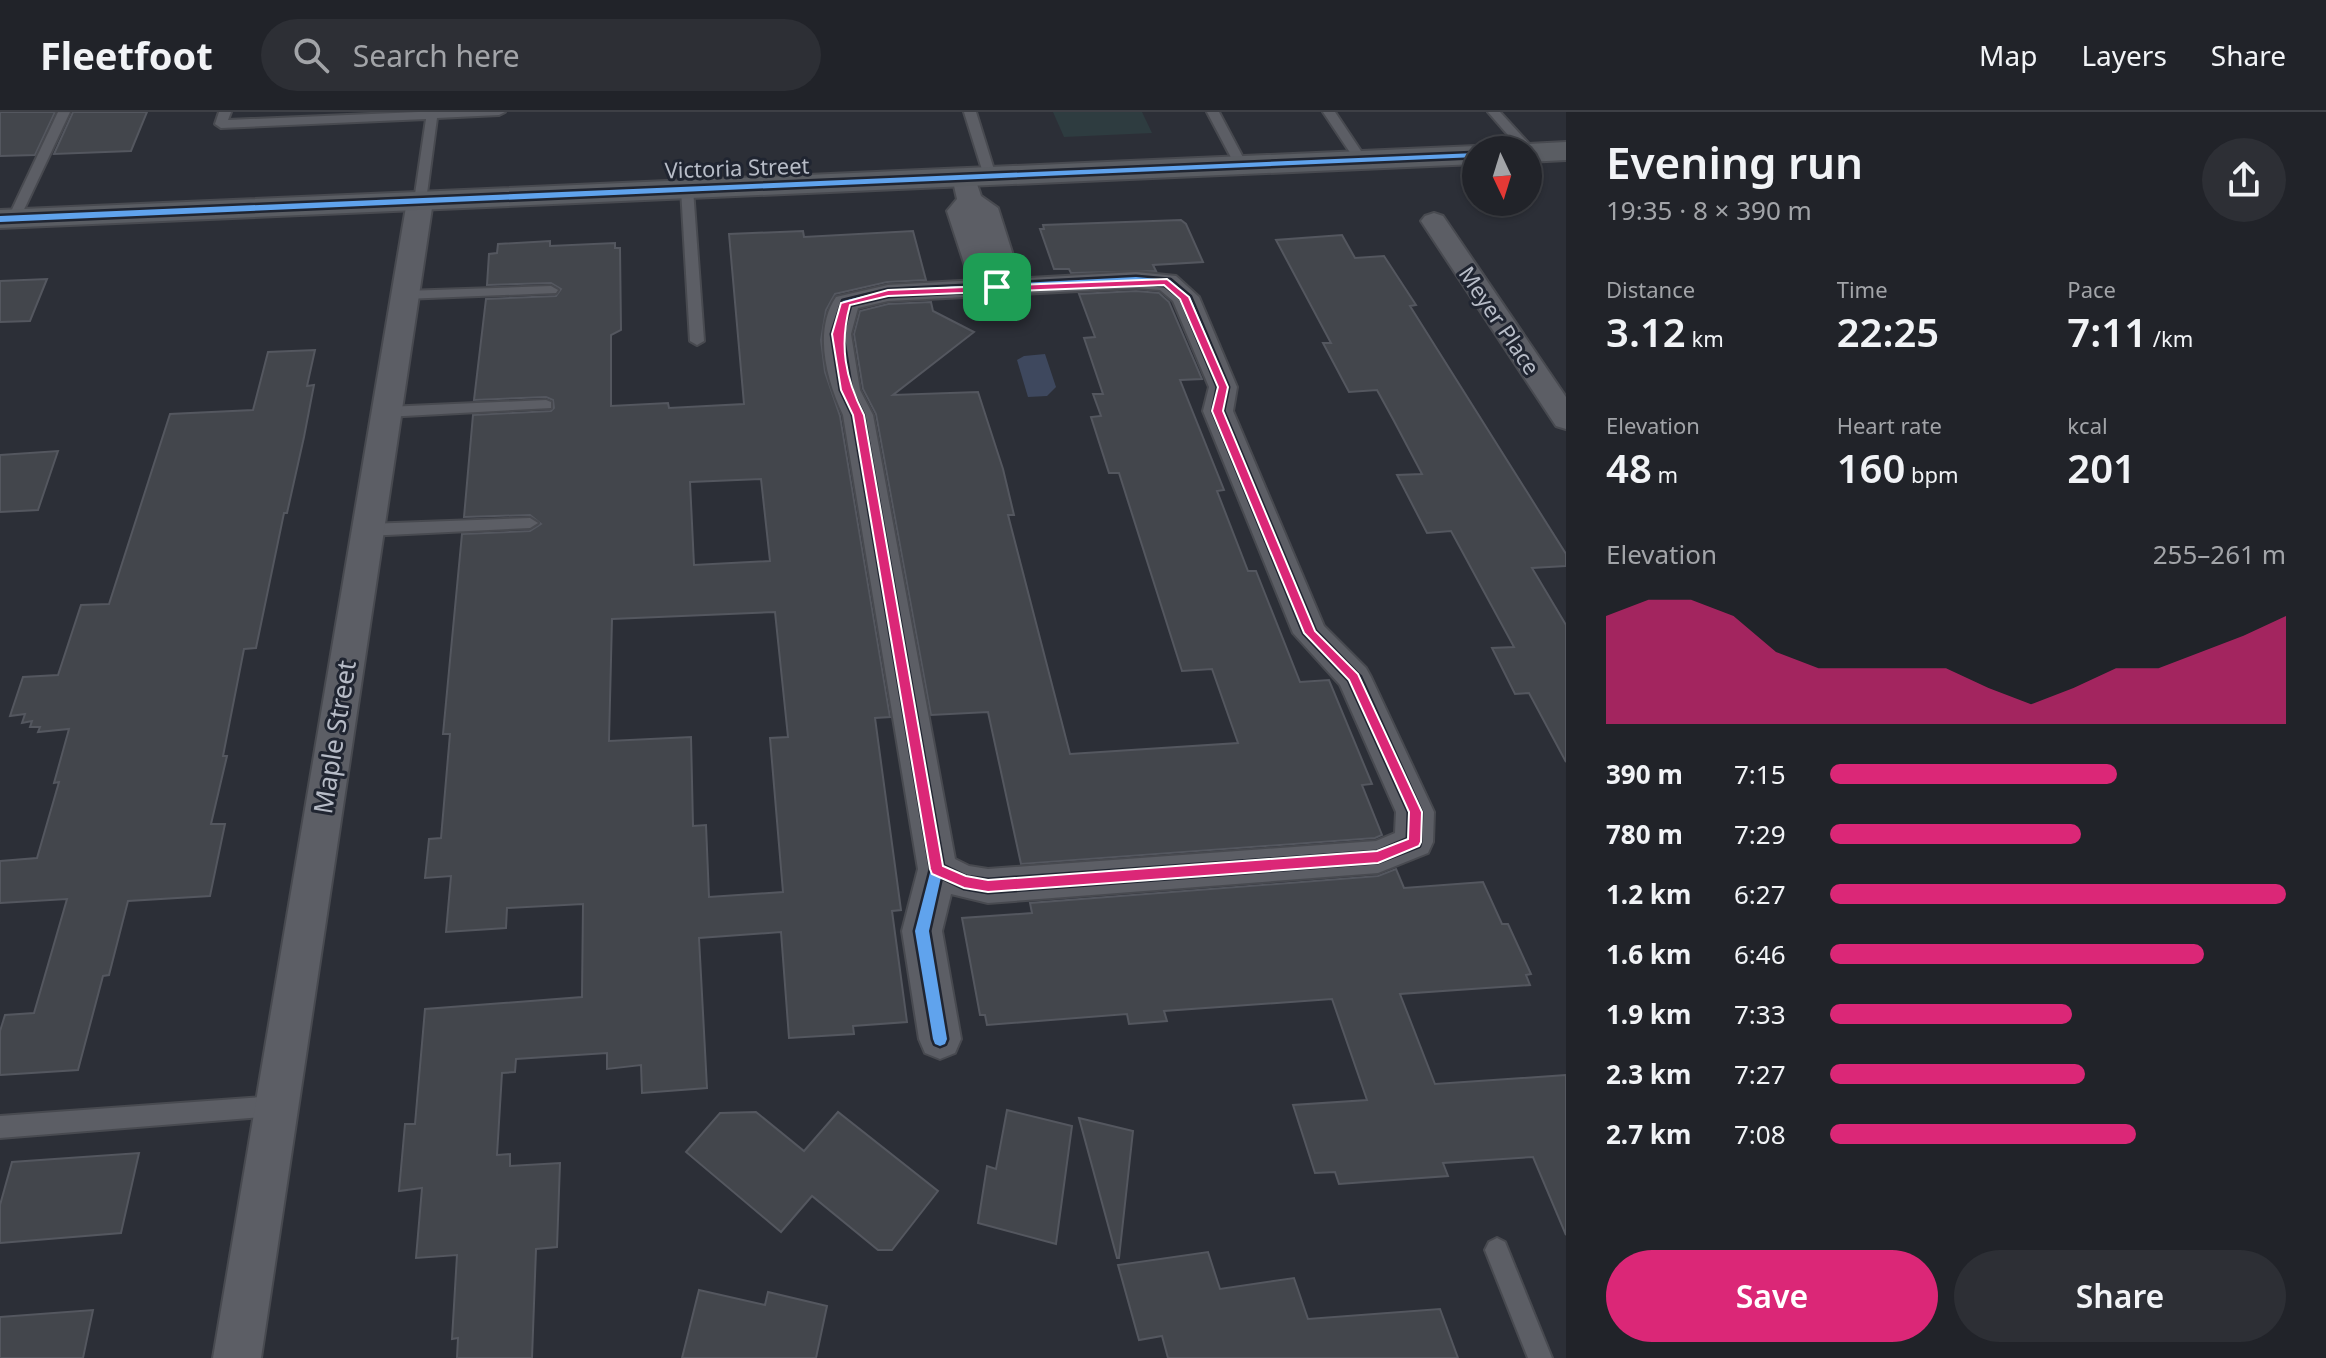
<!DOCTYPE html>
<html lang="en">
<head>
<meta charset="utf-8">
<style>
	body { margin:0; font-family:"Noto Sans",sans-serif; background:#2d2f35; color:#f1f3f6; height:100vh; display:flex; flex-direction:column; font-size:30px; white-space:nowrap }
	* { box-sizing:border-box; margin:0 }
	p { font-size:26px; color:#a2a4a8 }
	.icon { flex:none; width:44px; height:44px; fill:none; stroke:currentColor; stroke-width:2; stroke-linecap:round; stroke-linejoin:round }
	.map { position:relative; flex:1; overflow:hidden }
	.details { display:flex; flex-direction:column; background:#212329; width:760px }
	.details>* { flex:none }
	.needle { width:52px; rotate:176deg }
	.fabs { position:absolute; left:1462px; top:24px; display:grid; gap:16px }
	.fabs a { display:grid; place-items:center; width:80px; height:80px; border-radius:50%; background:#212329; box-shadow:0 2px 6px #0004,0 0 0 2px #3e4046; font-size:40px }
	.pin { position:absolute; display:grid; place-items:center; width:68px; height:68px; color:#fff; margin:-34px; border-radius:16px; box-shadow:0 4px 12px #0006 }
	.round { display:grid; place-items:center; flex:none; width:84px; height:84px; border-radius:42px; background:#2d2f35 }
	.head { display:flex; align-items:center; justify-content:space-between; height:136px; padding:0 40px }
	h1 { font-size:44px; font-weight:600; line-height:60px }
	.metrics { display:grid; grid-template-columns:repeat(3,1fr); gap:12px; height:136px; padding:8px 40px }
	.metrics div { display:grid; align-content:center }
	.metrics b { font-size:40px; font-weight:600 }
	.metrics small { font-size:22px; font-weight:400 }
	.metrics p { font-size:22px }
	.chart { height:224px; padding:16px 40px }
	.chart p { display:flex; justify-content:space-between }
	.chart svg { width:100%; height:144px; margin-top:8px; fill:#db2777; opacity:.7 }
	.button { display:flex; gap:16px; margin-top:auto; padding:16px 40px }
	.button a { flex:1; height:92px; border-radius:48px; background:#db2777; color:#fff; font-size:32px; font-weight:600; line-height:92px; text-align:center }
	.button a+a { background:#2d2f35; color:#f1f3f6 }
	ul { padding:0 40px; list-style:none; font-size:26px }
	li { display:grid; grid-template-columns:128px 96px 1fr; align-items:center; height:60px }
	li i { height:20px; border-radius:10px; background:#db2777 }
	header { display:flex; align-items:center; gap:48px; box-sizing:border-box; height:112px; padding:0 40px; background:#212329; border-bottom:2px solid #3e4046 }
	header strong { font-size:38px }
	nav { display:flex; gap:44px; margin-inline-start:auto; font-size:28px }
	.search { width:560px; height:72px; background:#2d2f35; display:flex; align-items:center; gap:20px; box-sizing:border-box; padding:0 28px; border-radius:44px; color:#a2a4a8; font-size:30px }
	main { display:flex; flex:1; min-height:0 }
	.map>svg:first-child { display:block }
	.green { fill:#2e3c40 }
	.water { fill:#3e485e }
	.building { fill:#43464c; stroke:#54575f; stroke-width:2; fill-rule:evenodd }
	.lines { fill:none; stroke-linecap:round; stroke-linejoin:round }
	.lane-casing { stroke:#484a50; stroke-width:4 }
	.street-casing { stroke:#484a50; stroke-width:4 }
	.secondary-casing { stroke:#484a50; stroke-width:4 }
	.lane { fill:#5c5e65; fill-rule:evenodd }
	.street { fill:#5c5e65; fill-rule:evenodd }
	.secondary { fill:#5a5d63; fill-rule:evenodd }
	.cycleway-casing { stroke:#202531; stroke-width:5 }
	.cycleway { fill:#60a3ed; fill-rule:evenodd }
	.route { fill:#db2777; stroke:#fff; stroke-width:2; fill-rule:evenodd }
	.labels { text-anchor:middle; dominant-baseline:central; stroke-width:6; stroke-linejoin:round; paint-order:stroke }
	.far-street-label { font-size:22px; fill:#b7bcc7; stroke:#202531 }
	.street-label { font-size:26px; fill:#b7bcc7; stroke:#202531 }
</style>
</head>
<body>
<header>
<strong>Fleetfoot</strong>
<div class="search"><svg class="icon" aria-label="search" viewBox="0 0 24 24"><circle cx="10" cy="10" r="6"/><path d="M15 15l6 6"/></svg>Search here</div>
<nav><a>Map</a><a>Layers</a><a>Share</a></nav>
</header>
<main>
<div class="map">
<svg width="1566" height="1246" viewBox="0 0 1566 1246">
	<rect width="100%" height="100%" fill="#2c2f37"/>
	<polygon class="green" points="1053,0 1142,0 1152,21 1064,25"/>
	<polygon class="water" points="1045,242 1056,275 1047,284 1028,285 1017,248 1024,244"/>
	<g class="building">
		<polygon points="0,0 55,0 35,43 0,44"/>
		<polygon points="73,0 147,0 131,39 54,42"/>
		<polygon points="1181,108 1186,112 1203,150 1153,153 1156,159 1071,161 1069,157 1054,157 1040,117 1044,117 1043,113"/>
		<path d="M803,119L804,125L913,119L926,168L887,170L835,182L826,198L821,228L825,260L840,304L890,605L875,606L901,798L892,799L907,910L853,914L854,922L789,926L781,820L699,826L707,976L642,981L641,953L607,957V941L516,947L515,960L502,961L497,1043L510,1042V1054L560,1051L557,1135L536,1137L532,1246H457L458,1226L452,1227L457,1143L416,1146L422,1076L399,1079L405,1012H415L425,897L582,885L583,792L507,796L506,816L446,820L451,764L425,766L429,727L441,726L450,622H443L462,422L530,419L541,412L530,403L464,405L473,303L551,299L554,296L553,288L546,285L474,288L486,187L556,184L561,177L551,171L487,173L489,142L497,141L498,132L550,129V134L615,131V136H620L621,218L611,223V294L668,291L669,296L744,292L729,122ZM761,367L770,449L694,453L690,370ZM775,500L788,625L770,626L783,780L709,785L706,713L693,714L691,625L609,629L612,507Z"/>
		<polygon points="1342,123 1355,146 1384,144 1416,193 1410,194 1566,442 1566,454 1532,456 1566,513 1566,650 1529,581 1515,582 1492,536 1514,535 1451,419 1427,421 1397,363 1422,362 1394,309 1377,278 1349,280 1323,231 1331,231 1276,128"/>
		<polygon points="47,167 30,209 0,210 0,169"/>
		<polygon points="1136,179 1159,181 1169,190 1202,267 1180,268 1224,378 1217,379 1248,459 1256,459 1300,570 1329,568 1372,672 1362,673 1382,723 1375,726 1021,752 988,600 931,603 876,302 863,277 854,222 860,199 888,192 931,190 933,199 974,220 893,283 978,280 1003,357 1014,403 1008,403 1070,642 1238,631 1212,557 1182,559 1119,361 1109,361 1091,305 1101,304 1093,282 1103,282 1084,226 1095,225 1079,182"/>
		<polygon points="315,238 307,274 314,273 304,325 287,401 284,401 256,536 244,537 223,644 227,644 211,712 225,712 210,784 128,789 109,863 103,864 78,958 0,963 0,919 5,903 34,901 67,787 0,791 0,749 37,746 59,670 54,671 69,617 38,620 40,615 30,615 32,609 22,611 25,602 10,604 23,565 58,563 81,493 109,492 170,302 253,298 268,240"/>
		<polygon points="58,339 38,398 0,400 0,343"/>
		<polygon points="1396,757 1404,776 1483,770 1502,812 1508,812 1531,862 1526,863 1530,873 1400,882 1435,972 1566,963 1566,1123 1533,1045 1443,1051 1448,1064 1339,1072 1335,1060 1315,1061 1293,993 1367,988 1332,887 1164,899 1167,909 1129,912 1127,902 987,913 985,903 980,903 962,806 1032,801 1030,791 1378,764"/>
		<polygon points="1007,998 1072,1014 1056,1132 978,1111 987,1054 996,1057"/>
		<polygon points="756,1000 804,1039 838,1000 938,1079 892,1138 878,1138 812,1084 781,1120 686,1040 720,1001"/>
		<polygon points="1079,1006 1133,1019 1119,1146 1117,1146"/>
		<polygon points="139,1041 121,1121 0,1131 0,1093 12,1050"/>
		<polygon points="1208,1140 1220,1177 1294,1166 1308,1207 1440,1197 1458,1246 1168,1246 1162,1224 1139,1228 1118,1153"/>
		<polygon points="699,1178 765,1193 768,1180 827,1194 816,1246 682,1246"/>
		<polygon points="93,1198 83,1246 0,1246 0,1205"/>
	</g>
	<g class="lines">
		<g class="lane-casing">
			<g id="lane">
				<polygon points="58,0 70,0 20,106 10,109 8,106"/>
				<polygon points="219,0 231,0 228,8 418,0 505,0 499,3 437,6 426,89 420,93 414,89 426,7 221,16 215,12"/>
				<polygon points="964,0 976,0 996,64 994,67 984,64"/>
				<polygon points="1207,0 1219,0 1247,53 1245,56 1235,53"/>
				<polygon points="1323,0 1335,0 1367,48 1365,51 1357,51"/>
				<polygon points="1488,0 1500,0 1532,35 1532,41 1521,38"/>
				<polygon points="687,73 693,77 704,229 697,233 690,229 681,77"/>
				<polygon points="551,174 558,178 556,181 404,187 397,183 404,179"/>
				<polygon points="546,288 551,290 551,296 386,305 379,300 386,295"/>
				<polygon points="530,406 538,411 530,416 367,424 359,418 367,412"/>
				<polygon points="276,984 284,987 287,994 284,1001 276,1004 0,1026 0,1004"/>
				<polygon points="1497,1126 1505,1130 1552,1246 1528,1246 1485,1138 1489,1130"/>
			</g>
		</g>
		<g class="street-casing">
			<g id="street">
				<path d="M964,58L973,60L981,84L998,96L1018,159L1011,167L1136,160L1176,164L1199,185L1237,275L1233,299L1324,514L1366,556L1371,565L1434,700L1433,730L1428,741L1378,761L988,791L951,782L942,819L961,927L955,941L940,947L925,941L919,927L902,819L918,757L843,303C827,269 813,219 836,185L888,173L978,168L967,160L947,99L957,87L952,65L955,60ZM1136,176L1160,178L1173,189L1209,275L1203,299L1293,521L1340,573L1396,700L1395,721L1376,729L988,757L969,754L955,747L873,303L860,278L851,222L858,196L888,189Z"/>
				<polygon points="420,81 429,84 433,89 261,1246 213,1246 407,89 411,84"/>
				<polygon points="1434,101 1443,104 1566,285 1566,317 1556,314 1421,109 1425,104"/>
			</g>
		</g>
		<g class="secondary-casing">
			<g id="secondary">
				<polygon points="1566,30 1566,48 1528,50 1528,38 1515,38 1528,32"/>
				<polygon points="1476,34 1487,38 1476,38 1476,52 0,116 0,98"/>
			</g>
		</g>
		<use href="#lane" class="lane"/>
		<use href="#street" class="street"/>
		<use href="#secondary" class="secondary"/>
		<g class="cycleway-casing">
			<g id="cycleway">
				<polygon points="1476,41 1476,45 0,110 0,104"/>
				<path d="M1136,165L1170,168L1190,185L1228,275L1223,299L1315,519L1360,565L1421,700L1420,730L1419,734L1378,750L988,780L964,776L941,765L929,819L947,927L945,932L940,934L935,932L933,927L915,819L931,757L853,303L841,278L832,222L843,189L888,178ZM1136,171L1165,173L1181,186L1218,275L1213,299L1304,521L1349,568L1409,700L1408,727L1377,740L988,768L966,765L943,754L863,303L851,278L842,222L850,193L888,184Z"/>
			</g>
		</g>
		<use href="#cycleway" class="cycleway"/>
	</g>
	<path class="route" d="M1167,167L1189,185L1228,275L1223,299L1315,519L1358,562L1422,700L1421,730L1419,734L1378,751L988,780L964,776L932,762L930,757L853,303L841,278L832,222L841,191L888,178ZM1164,173L1180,187L1218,275L1212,299L1304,521L1349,568L1409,700L1408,727L1377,739L988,768L966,764L943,754L864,303C845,266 839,233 850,193L888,184Z"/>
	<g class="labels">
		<g class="far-street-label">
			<text transform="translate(737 55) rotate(-2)">Victoria Street</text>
			<text transform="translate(1500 208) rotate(56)">Meyer Place</text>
		</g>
		<g class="street-label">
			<text transform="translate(334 625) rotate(-81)">Maple Street</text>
		</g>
	</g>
</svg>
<div class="fabs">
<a><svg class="needle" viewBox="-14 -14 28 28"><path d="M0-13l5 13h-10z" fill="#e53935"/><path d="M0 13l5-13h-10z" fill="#a2a4a8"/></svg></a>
</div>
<div class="pin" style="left:997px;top:175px;background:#1e9e55"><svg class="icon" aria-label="arrive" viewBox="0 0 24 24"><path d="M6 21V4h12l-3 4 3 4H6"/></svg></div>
</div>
<section class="details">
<div class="head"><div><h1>Evening run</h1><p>19:35 · 8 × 390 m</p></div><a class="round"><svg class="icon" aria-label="share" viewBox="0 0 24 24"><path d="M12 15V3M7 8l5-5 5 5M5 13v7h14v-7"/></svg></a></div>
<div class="metrics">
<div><p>Distance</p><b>3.12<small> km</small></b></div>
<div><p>Time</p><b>22:25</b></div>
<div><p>Pace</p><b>7:11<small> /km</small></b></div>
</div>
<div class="metrics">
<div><p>Elevation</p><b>48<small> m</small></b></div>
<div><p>Heart rate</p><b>160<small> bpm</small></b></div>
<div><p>kcal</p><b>201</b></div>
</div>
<div class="chart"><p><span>Elevation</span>255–261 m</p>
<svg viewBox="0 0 160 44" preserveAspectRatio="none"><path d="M0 44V11L10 6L20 6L30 11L40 22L50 27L60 27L70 27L80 27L90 33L100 38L110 33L120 27L130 27L140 22L150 17L160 11V44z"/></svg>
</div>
<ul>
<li><b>390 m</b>7:15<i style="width:63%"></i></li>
<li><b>780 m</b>7:29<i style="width:55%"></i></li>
<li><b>1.2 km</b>6:27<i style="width:100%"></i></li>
<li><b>1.6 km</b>6:46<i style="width:82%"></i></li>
<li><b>1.9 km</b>7:33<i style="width:53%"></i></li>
<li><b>2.3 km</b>7:27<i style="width:56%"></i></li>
<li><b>2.7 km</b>7:08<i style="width:67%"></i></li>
</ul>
<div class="button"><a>Save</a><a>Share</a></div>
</section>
</main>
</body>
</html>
